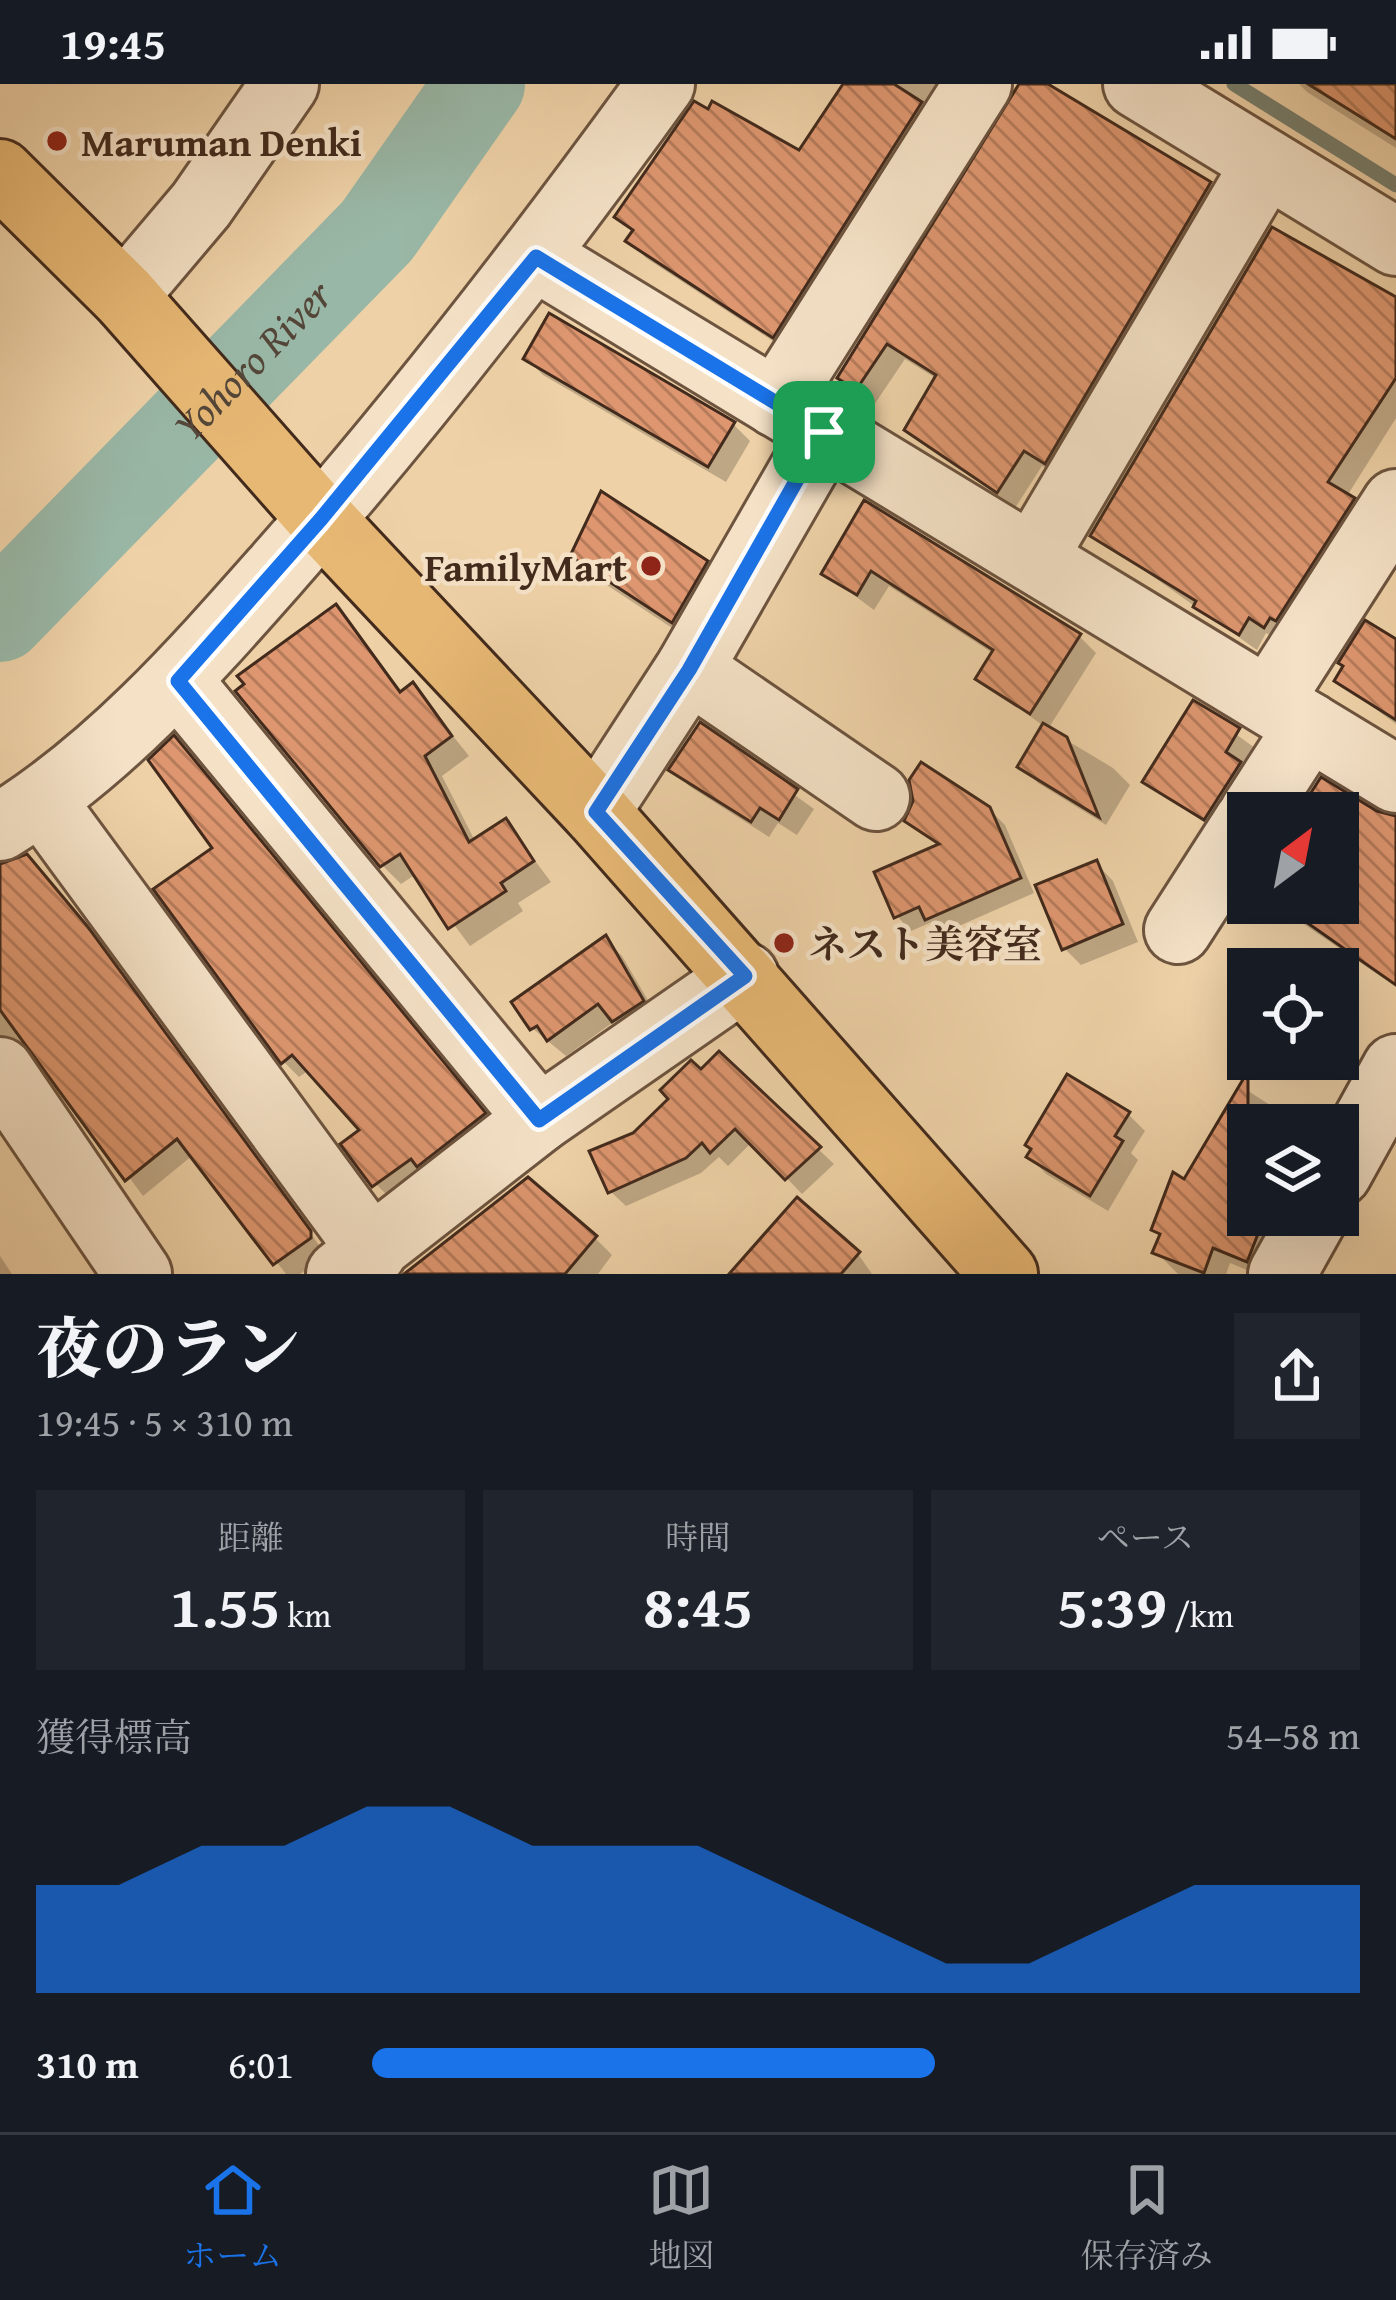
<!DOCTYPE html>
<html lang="ja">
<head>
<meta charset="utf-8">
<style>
	body { margin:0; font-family:"Gentium Book Plus","Noto Serif JP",serif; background:#20242c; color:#f1f3f6; height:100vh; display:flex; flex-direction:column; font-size:45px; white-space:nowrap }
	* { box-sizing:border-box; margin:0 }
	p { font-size:39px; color:#9ea1a6 }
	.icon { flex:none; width:66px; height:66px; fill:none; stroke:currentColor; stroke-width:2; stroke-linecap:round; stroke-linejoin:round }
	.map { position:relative; height:1190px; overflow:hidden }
	.side { display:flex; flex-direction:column; background:#171b24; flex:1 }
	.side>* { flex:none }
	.needle { width:78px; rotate:32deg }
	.fabs { position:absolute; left:1227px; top:708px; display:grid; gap:24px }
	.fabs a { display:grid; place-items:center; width:132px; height:132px; border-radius:0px; background:#171b24; box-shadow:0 12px 48px #0002; font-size:60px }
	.pin { position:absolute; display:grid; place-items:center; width:102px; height:102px; color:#fff; margin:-51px; border-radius:24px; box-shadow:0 6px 18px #0006 }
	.round { display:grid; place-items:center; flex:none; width:126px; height:126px; border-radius:0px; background:#20242c }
	.summary { display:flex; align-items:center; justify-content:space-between; height:204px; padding:0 36px }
	h1 { font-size:66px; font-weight:800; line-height:90px }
	.figures { display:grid; grid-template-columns:repeat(3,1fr); gap:18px; height:204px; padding:12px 36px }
	.figures div { display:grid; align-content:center; border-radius:0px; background:#20242c; text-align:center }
	.figures b { font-size:60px; font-weight:800 }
	.figures small { font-size:33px; font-weight:400 }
	.figures p { font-size:33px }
	.chart { height:336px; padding:24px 36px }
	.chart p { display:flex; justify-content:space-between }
	.chart svg { width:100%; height:216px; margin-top:12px; fill:#1a73e8; opacity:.7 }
	ul { padding:0 36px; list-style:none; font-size:39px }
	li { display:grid; grid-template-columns:192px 144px 1fr; align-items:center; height:90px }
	li i { height:30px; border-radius:15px; background:#1a73e8 }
	.status { display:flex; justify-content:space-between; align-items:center; height:84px; padding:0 60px; background:#171b24; direction:ltr }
	.status svg { height:33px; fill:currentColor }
	.dock { display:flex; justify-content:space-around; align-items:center; height:168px; border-top:3px solid #363941; background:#171b24; font-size:33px; color:#9ea1a6 }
	.dock a { display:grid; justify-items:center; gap:6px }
	.dock .active { color:#1a73e8 }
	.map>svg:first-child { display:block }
	.shadow { fill:#0003 }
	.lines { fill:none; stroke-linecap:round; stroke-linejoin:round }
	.stream { stroke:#767f6f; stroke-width:15 }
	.river { stroke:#99b7a6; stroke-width:90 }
	.building { fill:url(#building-back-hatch); stroke:#422a1c; stroke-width:3 }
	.minor-casing { stroke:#6d543f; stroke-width:72 }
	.major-casing { stroke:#422a1c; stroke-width:72 }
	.minor { stroke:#f4e1c6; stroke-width:66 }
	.major { stroke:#e7b874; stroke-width:66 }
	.route-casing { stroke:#fff; stroke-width:24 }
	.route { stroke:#1a73e8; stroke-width:15 }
	.poi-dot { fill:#8f2418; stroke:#f4e1c6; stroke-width:4.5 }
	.labels { text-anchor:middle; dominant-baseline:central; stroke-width:9; stroke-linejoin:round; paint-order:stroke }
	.poi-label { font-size:39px; font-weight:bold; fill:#422a1c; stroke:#f4e1c6; text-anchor:start }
	.water-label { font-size:42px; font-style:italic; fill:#534638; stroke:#f4e1c6 }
</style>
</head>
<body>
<div class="status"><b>19:45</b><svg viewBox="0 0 49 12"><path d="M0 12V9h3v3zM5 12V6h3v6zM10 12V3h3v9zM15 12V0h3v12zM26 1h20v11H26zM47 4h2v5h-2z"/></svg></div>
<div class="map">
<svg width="1396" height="1190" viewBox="0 0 1396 1190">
	<defs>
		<pattern id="building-back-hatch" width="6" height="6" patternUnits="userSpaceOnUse" patternTransform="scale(3)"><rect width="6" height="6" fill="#dd966f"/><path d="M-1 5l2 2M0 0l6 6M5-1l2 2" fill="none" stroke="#b57b5a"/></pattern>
	</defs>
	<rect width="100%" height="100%" fill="#eed1a7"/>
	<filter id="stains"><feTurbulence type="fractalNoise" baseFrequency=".00167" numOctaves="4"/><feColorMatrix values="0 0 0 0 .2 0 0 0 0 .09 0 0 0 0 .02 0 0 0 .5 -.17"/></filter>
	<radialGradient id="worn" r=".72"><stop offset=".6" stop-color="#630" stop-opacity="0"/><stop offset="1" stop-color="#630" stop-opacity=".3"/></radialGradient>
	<g class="shadow">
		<polygon points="846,0 961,0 791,269 646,174 629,157 634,149 618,132 800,70"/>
		<polygon points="1018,0 1037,0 1209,101 1226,118 1063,395 1042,382 1015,424 908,346 937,295 905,275 874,321 840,293"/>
		<polygon points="1299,0 1396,0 1396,64 1307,8"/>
		<polygon points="1396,213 1396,334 1347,412 1370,433 1282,559 1266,549 1257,566 1094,451"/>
		<polygon points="526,274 733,340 750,357 726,398 543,291"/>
		<polygon points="865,420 1079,552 1096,569 1048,645 1113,684 1130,701 1106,741 1038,699 1021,682 1045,643 979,595 994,570 889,502 874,526 825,490"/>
		<polygon points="574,471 706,479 731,504 698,561 599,496"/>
		<polygon points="336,524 403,609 413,602 469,672 442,692 475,757 506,738 551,798 518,819 523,827 470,862 416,790 401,800 382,781"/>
		<polygon points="1396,560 1396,640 1337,597"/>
		<polygon points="1194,620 1255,664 1243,684 1222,751 1146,697"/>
		<polygon points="700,642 814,725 797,751 778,739 769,753 689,702 672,685"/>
		<polygon points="190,671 499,1046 392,1116 376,1100 363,1046 309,986 299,993 284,978"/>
		<polygon points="1322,697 1396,735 1396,903 1273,819 1338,819 1338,729 1301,729"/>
		<polygon points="989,725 1005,741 1034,809 943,849 932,838 911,847 897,832 940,763 908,736"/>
		<polygon points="1096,779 1113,797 1138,858 1081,881 1064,864"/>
		<polygon points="0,781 44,790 104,863 326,1171 300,1190 286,1190 193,1071 143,1112 39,972 14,965 0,970"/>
		<polygon points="605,855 622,872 659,935 632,953 615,937 566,972 532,944"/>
		<polygon points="719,971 834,1080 802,1110 752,1058 728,1082 719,1073 701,1089 626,1122 610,1107 635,1052"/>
		<polygon points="1242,1003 1301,1041 1248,1041 1248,1131 1265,1131 1281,1152 1257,1190 1230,1179 1226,1190 1178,1190 1156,1168 1162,1153 1154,1145"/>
		<polygon points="1128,1030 1145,1047 1131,1069 1138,1076 1108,1127 1046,1090 1030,1073"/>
		<polygon points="595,1154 612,1171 598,1190 469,1190"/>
		<polygon points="858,1170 872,1190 733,1190"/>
		<polygon points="0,1172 12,1190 0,1190"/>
	</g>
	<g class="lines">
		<polyline class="stream" points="1234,0 1396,101"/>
		<path class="river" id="s1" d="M0,533L377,147L480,0"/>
	</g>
	<g class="building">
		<polygon points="843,0 894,0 922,18 773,254 625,157 633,146 614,133 694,17 708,25 712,17 799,66"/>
		<polygon points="1019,0 1048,0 1211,98 1045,380 1024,367 997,409 904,346 936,291 887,260 856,306 837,294"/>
		<polygon points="1308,0 1396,0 1396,55"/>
		<polygon points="1272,143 1396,213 1396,294 1328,398 1355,414 1276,537 1270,534 1264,544 1249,534 1239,551 1193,523 1196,517 1090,452"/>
		<polygon points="549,229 735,338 708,383 523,275"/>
		<polygon points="601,407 708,477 672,539 570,472"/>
		<polygon points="864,416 1081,550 1030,630 975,595 993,566 871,487 857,511 821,490"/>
		<polygon points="336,520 400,608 413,598 452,652 425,672 469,758 506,734 534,777 501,799 506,807 448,845 400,770 380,783 235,607 244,600 237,592"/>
		<polygon points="1365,536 1396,555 1396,636 1334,597 1343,582 1338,579"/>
		<polygon points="1193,616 1240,644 1226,668 1241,678 1204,736 1142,698"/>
		<polygon points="700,638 798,705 779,736 760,724 751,738 668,686"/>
		<polygon points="1043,639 1067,653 1099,733 1017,683"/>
		<polygon points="174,651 486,1029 417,1083 411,1075 372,1103 340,1060 359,1046 292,971 281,980 153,805 212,764 148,676"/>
		<polygon points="921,678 990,723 1021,794 925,836 919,823 894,834 874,788 939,760 904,737 913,717 909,696"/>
		<polygon points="1321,693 1377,727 1396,732 1396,901 1279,819 1338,819 1338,729 1298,729"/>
		<polygon points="27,770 88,843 311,1147 311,1154 273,1181 177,1055 125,1097 0,926 0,780"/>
		<polygon points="1097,776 1123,840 1062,866 1035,801"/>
		<polygon points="606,851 644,917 612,938 598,920 547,957 537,942 530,946 511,918"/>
		<polygon points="719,967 821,1063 785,1096 735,1045 710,1069 702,1059 686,1074 608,1109 589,1067 633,1049 668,1015 660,1006 691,976 701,985"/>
		<polygon points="1248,987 1248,1131 1265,1132 1247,1178 1213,1164 1204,1189 1152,1169 1160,1150 1151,1146 1173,1088 1184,1095"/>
		<polygon points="1067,990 1130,1028 1115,1052 1123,1057 1090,1112 1026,1073 1031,1065 1025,1061"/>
		<polygon points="528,1093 597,1152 565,1190 404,1190"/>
		<polygon points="797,1113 860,1168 841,1190 729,1190"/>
	</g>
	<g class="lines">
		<g class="minor-casing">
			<g id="minor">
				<polyline points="1137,0 1396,158"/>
				<polyline points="536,173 1396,695"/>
				<polyline points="124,212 201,121 285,0"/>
				<polyline points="776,319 978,0"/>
				<polyline points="1033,474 1266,79"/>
				<polyline points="689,585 876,713"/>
				<polyline points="178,597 539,1035"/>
				<polyline points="1269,617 1396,419"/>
				<polyline points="42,717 373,1168"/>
				<polyline points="596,728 689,585 825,348"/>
				<polyline points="1253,729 1309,642"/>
				<path d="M0,743C108,677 194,579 278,484C414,330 540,167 661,0"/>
				<polyline points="1178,846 1248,737"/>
				<polyline points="0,987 138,1190"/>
				<polyline points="1338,1089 1396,984"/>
				<polyline points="340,1190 539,1035 745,892"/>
				<polyline points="1282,1190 1315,1131"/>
			</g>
		</g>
		<g class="major-casing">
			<polyline id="major" points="0,89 124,212 321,435 596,728 1004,1190"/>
		</g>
		<use href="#minor" class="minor"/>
		<use href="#major" class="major"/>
	</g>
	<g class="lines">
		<g class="route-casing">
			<polygon id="route" points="536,173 824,348 689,586 596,728 745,892 539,1036 178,597 321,435"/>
		</g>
		<use href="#route" class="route"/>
	</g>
	<g class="poi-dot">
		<circle cx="57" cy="57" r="12"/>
		<circle cx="651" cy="482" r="12"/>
		<circle cx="784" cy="859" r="12"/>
	</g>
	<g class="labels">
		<g class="poi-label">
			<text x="81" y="57">Maruman Denki</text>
			<text x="627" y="482" text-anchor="end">FamilyMart</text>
			<text x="808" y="859">ネスト美容室</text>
		</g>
		<g class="water-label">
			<text stroke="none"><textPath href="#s1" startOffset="360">Yohoro River</textPath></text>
		</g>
	</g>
	<rect width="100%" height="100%" filter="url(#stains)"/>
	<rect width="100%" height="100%" fill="url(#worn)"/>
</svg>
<div class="fabs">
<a><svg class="needle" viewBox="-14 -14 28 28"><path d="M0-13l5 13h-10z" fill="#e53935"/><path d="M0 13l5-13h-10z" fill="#9ea1a6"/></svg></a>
<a><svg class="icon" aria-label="locate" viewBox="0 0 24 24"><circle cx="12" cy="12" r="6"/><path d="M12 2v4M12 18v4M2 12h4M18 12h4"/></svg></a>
<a><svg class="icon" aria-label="layers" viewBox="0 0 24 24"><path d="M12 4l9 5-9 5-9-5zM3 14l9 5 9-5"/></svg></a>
</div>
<div class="pin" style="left:824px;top:348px;background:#1e9e55"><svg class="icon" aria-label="arrive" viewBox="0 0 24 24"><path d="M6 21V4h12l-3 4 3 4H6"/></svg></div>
</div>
<section class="side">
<div class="summary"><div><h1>夜のラン</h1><p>19:45 · 5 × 310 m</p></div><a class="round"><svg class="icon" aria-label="share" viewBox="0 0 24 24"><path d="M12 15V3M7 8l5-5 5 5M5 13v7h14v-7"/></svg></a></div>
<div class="figures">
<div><p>距離</p><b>1.55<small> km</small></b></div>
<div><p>時間</p><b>8:45</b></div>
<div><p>ペース</p><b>5:39<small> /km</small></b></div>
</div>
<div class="chart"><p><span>獲得標高</span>54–58 m</p>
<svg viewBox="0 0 160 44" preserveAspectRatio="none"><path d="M0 44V22L10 22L20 14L30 14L40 6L50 6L60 14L70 14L80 14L90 22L100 30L110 38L120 38L130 30L140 22L150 22L160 22V44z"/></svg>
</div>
<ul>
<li><b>310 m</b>6:01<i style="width:57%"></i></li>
</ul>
</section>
<nav class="dock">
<a class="active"><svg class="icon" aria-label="home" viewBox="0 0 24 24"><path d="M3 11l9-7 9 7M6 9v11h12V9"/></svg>ホーム</a>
<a><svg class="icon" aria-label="map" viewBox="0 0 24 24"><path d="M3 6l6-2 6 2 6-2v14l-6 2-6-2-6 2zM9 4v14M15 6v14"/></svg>地図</a>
<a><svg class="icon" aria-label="saved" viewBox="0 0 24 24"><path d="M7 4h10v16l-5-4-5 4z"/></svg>保存済み</a>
</nav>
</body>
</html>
